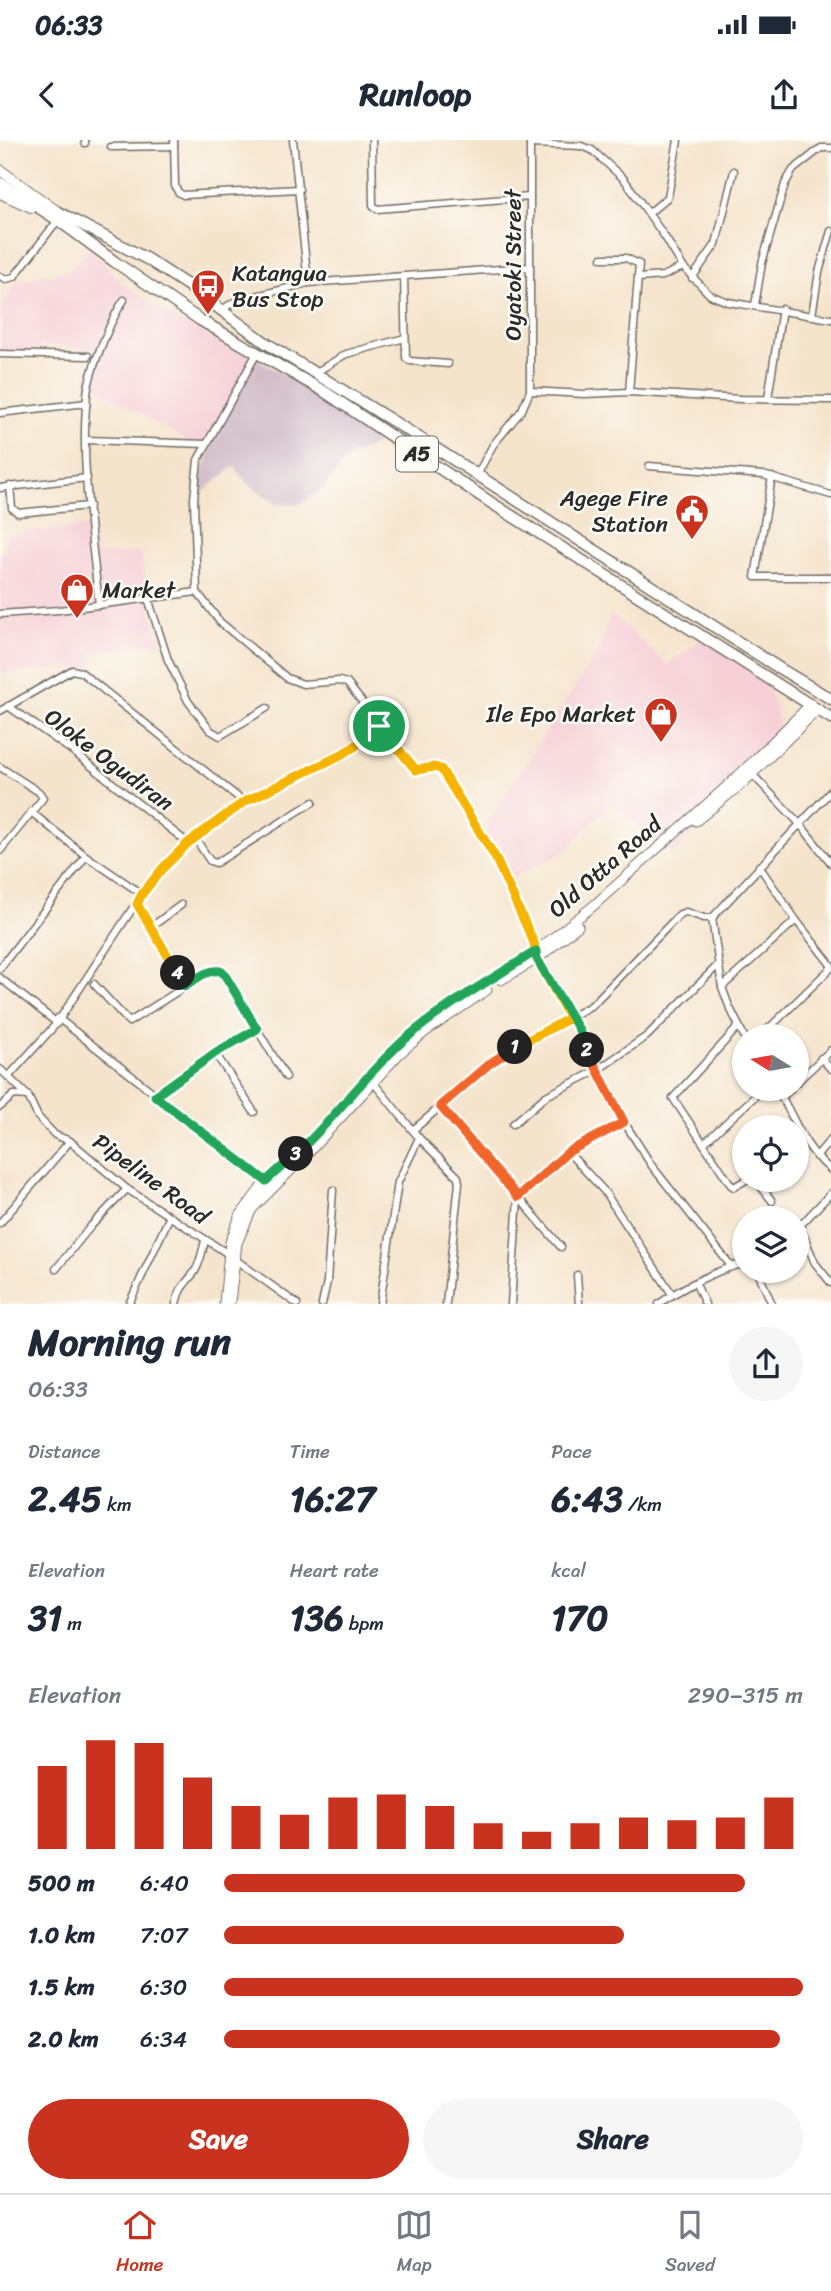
<!DOCTYPE html>
<html lang="en">
<head>
<meta charset="utf-8">
<style>
	body { margin:0; font-family:Sriracha,sans-serif; background:#f6f6f7; color:#1f2937; height:100vh; display:flex; flex-direction:column; font-size:26px; white-space:nowrap }
	* { box-sizing:border-box; margin:0 }
	p { font-size:23px; color:#747a83 }
	.icon { flex:none; width:38px; height:38px; fill:none; stroke:currentColor; stroke-width:2; stroke-linecap:round; stroke-linejoin:round }
	.map { position:relative; height:1164px; overflow:hidden }
	.drawer { display:flex; flex-direction:column; background:#fff; flex:1 }
	.drawer>* { flex:none }
	.needle { width:46px; rotate:281deg }
	.controls { position:absolute; left:732px; top:884px; display:grid; gap:14px }
	.controls a { display:grid; place-items:center; width:77px; height:77px; border-radius:50%; background:#fff; box-shadow:0 2px 5px #0004; font-size:35px }
	.pin { position:absolute; display:grid; place-items:center; width:60px; height:60px; color:#fff; margin:-30px; border:4px solid #fff; border-radius:50%; box-shadow:0 2px 7px #0007 }
	.km { position:absolute; width:35px; height:35px; margin:-18px; border-radius:50%; background:#222; color:#fff; font-size:19px; line-height:35px; text-align:center }
	.round { display:grid; place-items:center; flex:none; width:74px; height:74px; border-radius:37px; background:#f6f6f7 }
	.overview { display:flex; align-items:center; justify-content:space-between; height:119px; padding:0 28px }
	h1 { font-size:38px; font-weight:700; line-height:52px }
	.figures { display:grid; grid-template-columns:repeat(3,1fr); gap:10px; height:119px; padding:7px 28px }
	.figures div { display:grid; align-content:center }
	.figures b { font-size:35px; font-weight:700 }
	.figures small { font-size:19px; font-weight:400 }
	.figures p { font-size:19px }
	.chart { height:196px; padding:14px 28px }
	.chart p { display:flex; justify-content:space-between }
	.chart svg { width:100%; height:126px; margin-top:7px; stroke:#c8321e; stroke-width:6 }
	.button { display:flex; gap:14px; margin-top:auto; padding:14px 28px }
	.button a { flex:1; height:80px; border-radius:42px; background:#c8321e; color:#fff; font-size:28px; font-weight:700; line-height:80px; text-align:center }
	.button a+a { background:#f6f6f7; color:#1f2937 }
	ul { padding:0 28px; list-style:none; font-size:23px }
	li { display:grid; grid-template-columns:112px 84px 1fr; align-items:center; height:52px }
	li i { height:18px; border-radius:9px; background:#c8321e }
	.status { display:flex; justify-content:space-between; align-items:center; height:49px; padding:0 35px; background:#fff; direction:ltr }
	.status svg { height:19px; fill:currentColor }
	header { display:flex; justify-content:space-between; align-items:center; height:91px; padding:0 28px; background:#fff; font-size:32px; font-weight:700 }
	.tabs { display:flex; justify-content:space-around; align-items:center; height:98px; border-top:2px solid #e0e1e3; background:#fff; font-size:19px; color:#747a83 }
	.tabs a { display:grid; justify-items:center; gap:4px }
	.tabs .current { color:#c8321e }
	.map>svg:first-child { display:block }
	.built { fill:#f6cfd7 }
	.industrial { fill:#d1bdc9 }
	.lines { fill:none; stroke-linecap:round; stroke-linejoin:round }
	.minor-casing { stroke:#726c63; stroke-width:9 }
	.secondary-casing { stroke:#726c63; stroke-width:11 }
	.primary-casing { stroke:#726c63; stroke-width:12 }
	.trunk-casing { stroke:#726c63; stroke-width:13 }
	.minor { stroke:#fff; stroke-width:6 }
	.secondary { stroke:#fff; stroke-width:9 }
	.primary { stroke:#fff; stroke-width:10 }
	.trunk { stroke:#fff; stroke-width:10 }
	.split-1-casing { stroke:#fff; stroke-width:14 }
	.split-2-casing { stroke:#fff; stroke-width:14 }
	.split-3-casing { stroke:#fff; stroke-width:14 }
	.split-4-casing { stroke:#fff; stroke-width:14 }
	.split-5-casing { stroke:#fff; stroke-width:14 }
	.split-1 { stroke:#f5b400; stroke-width:9 }
	.split-2 { stroke:#f0652b; stroke-width:9 }
	.split-3 { stroke:#22a559; stroke-width:9 }
	.split-4 { stroke:#22a559; stroke-width:9 }
	.split-5 { stroke:#f5b400; stroke-width:9 }
	.labels { text-anchor:middle; dominant-baseline:central; stroke-width:5; stroke-linejoin:round; paint-order:stroke }
	.shield { fill:#fdfcf7; stroke:#6a6a68; stroke-width:2 }
	.shield-label { font-size:21px; font-weight:bold; fill:#2b2b2b }
	.street-label { font-size:23px; fill:#2b2b2b; stroke:#fdfcf7 }
	.poi-label { font-size:23px; fill:#2b2b2b; stroke:#fdfcf7; text-anchor:start }
</style>
</head>
<body>
<div class="status"><b>06:33</b><svg viewBox="0 0 49 12"><path d="M0 12V9h3v3zM5 12V6h3v6zM10 12V3h3v9zM15 12V0h3v12zM26 1h20v11H26zM47 4h2v5h-2z"/></svg></div>
<header><svg class="icon" aria-label="back" viewBox="0 0 24 24"><path d="M15 5l-7 7 7 7"/></svg>Runloop<svg class="icon" aria-label="share" viewBox="0 0 24 24"><path d="M12 15V3M7 8l5-5 5 5M5 13v7h14v-7"/></svg></header>
<div class="map">
<svg width="831" height="1164" viewBox="0 0 831 1164">
	<rect width="100%" height="100%" fill="#fdfcf7"/>
	<filter id="ink" filterUnits="userSpaceOnUse"><feTurbulence type="fractalNoise" baseFrequency=".0143" numOctaves="2"/><feDisplacementMap in="SourceGraphic" scale="14" xChannelSelector="R" yChannelSelector="G"/><feConvolveMatrix kernelMatrix="1 2 1 2 8 2 1 2 1" color-interpolation-filters="sRGB"/></filter>
	<filter id="wash" filterUnits="userSpaceOnUse"><feTurbulence type="fractalNoise" baseFrequency=".00686" numOctaves="4" result="noise"/><feDisplacementMap in="SourceGraphic" scale="28" xChannelSelector="R" yChannelSelector="G"/><feGaussianBlur stdDeviation="1.57" result="paint"/><feColorMatrix in="noise" values="0 0 0 0 0 0 0 0 0 0 0 0 0 0 0 0 0 1.4 0 .05"/><feComposite in="paint" operator="in"/></filter>
	<g filter="url(#wash)">
		<rect width="100%" height="100%" fill="#f5e4cc"/>
		<g class="built">
			<polygon points="90,108 123,145 180,182 254,217 209,314 85,241 95,210 40,205 37,213 0,212 0,170 18,141 71,130"/>
			<polygon points="94,386 96,416 141,412 148,458 161,502 91,513 92,530 67,528 0,533 0,413 6,412 7,394"/>
			<polygon points="611,474 667,525 704,498 768,545 784,600 782,608 672,715 611,663 564,713 512,737 493,702 487,683 599,510"/>
		</g>
		<polygon class="industrial" points="254,217 358,279 377,304 346,318 324,348 300,364 276,364 245,341 234,326 194,360 209,314"/>
	</g>
	<g filter="url(#ink)">
		<g class="lines">
			<g class="minor-casing">
				<g id="minor">
					<polyline points="85,0 85,3"/>
					<polyline points="174,0 175,46 178,52 183,55 299,49"/>
					<polyline points="293,0 308,143"/>
					<polyline points="372,0 373,65 377,69 530,57"/>
					<polyline points="531,4 581,6 592,10 624,39 665,97 683,127 710,155 728,162 831,179"/>
					<polyline points="111,7 174,6"/>
					<polyline points="649,73 668,57 678,0"/>
					<polyline points="602,118 626,118 639,124 629,252"/>
					<polyline points="0,136 6,139 14,137 58,80"/>
					<polyline points="404,136 406,218 410,221 448,224"/>
					<polyline points="639,138 663,136 683,127"/>
					<polyline points="692,138 716,104 734,31"/>
					<polyline points="755,165 762,123 785,44 793,30 821,8 831,8"/>
					<polyline points="221,170 236,161 308,143 529,127"/>
					<polyline points="812,175 819,132 831,91"/>
					<polyline points="0,214 88,216"/>
					<polyline points="315,233 346,214 405,198"/>
					<polyline points="530,251 584,254 629,252 740,259 831,260"/>
					<polyline points="768,258 782,169"/>
					<polyline points="0,273 87,263"/>
					<polyline points="87,300 207,304"/>
					<polyline points="649,326 763,335 831,355"/>
					<polyline points="477,335 493,305 522,270 530,251 530,0"/>
					<polyline points="772,337 755,437 831,437"/>
					<polyline points="10,346 12,368 18,373 89,366"/>
					<polyline points="0,348 87,338"/>
					<polyline points="197,452 220,482 287,538 303,544 339,541 347,543 416,630 434,627 441,629 495,717 534,803 537,819 579,890 596,931 624,982 652,1026 731,1126"/>
					<polyline points="197,452 194,359 198,320 257,213"/>
					<polyline points="148,458 168,520 188,561 210,590 220,596 267,568"/>
					<path d="M99,465C92,398 80,322 87,255C89,232 111,179 124,160"/>
					<polyline points="0,474 59,470 197,452"/>
					<polyline points="8,566 71,610 188,703"/>
					<polyline points="0,571 72,530 81,532 244,662"/>
					<polyline points="0,627 39,652 43,658 0,711"/>
					<polyline points="752,634 799,683 831,723"/>
					<polyline points="31,672 86,716 142,754"/>
					<polyline points="195,698 210,721 216,723 313,662"/>
					<polyline points="759,726 796,780 831,825"/>
					<polyline points="137,764 185,846"/>
					<polyline points="151,787 181,765"/>
					<polyline points="0,828 86,716"/>
					<polyline points="0,838 57,883"/>
					<polyline points="94,844 129,882 210,831 220,830 257,889"/>
					<polyline points="722,847 796,780"/>
					<polyline points="58,878 266,1041"/>
					<polyline points="739,886 673,958 731,1045 734,1047 746,1040"/>
					<polyline points="744,896 729,866 722,847 712,778 831,651"/>
					<polyline points="761,896 831,828"/>
					<polyline points="215,913 254,972"/>
					<polyline points="821,918 831,929"/>
					<polyline points="0,929 28,956 38,977 55,995 70,1001 127,1049 222,1110 297,1164"/>
					<polyline points="9,936 57,883 142,754 162,729 188,703 244,662 337,617 353,607 379,586"/>
					<polyline points="373,942 419,998 458,1037 459,1043 446,1164"/>
					<polyline points="796,943 831,910"/>
					<path d="M776,948C797,980 799,1003 831,1030"/>
					<polyline points="155,955 215,913 257,889 286,937"/>
					<polyline points="782,958 791,948"/>
					<polyline points="441,966 561,1107"/>
					<polyline points="0,967 14,955 28,956"/>
					<polyline points="513,984 546,956 596,931 647,896 718,825"/>
					<polyline points="413,990 498,918 592,865 680,774 686,772 704,778 712,778"/>
					<polyline points="704,1003 764,948"/>
					<polyline points="568,1012 604,1051 672,1154"/>
					<polyline points="816,1017 831,999"/>
					<polyline points="756,1040 772,1061"/>
					<polyline points="0,1083 70,1001"/>
					<polyline points="800,1087 815,1123 831,1143"/>
					<polyline points="796,1090 831,1053"/>
					<polyline points="56,1129 91,1086 127,1049"/>
					<polyline points="757,1130 772,1164"/>
					<polyline points="577,1135 579,1164"/>
					<polyline points="696,1144 705,1164"/>
					<polyline points="129,1164 169,1078"/>
					<path d="M176,1164C180,1147 183,1147 193,1134C200,1126 202,1111 205,1101"/>
					<polyline points="322,1164 327,1142 333,1050"/>
					<polyline points="380,1164 398,1042 419,998"/>
					<polyline points="511,1164 518,1057 568,1012 624,982"/>
					<path d="M659,1164C677,1150 722,1127 744,1124"/>
				</g>
			</g>
			<g class="secondary-casing">
				<g id="secondary">
					<polyline points="696,681 743,643 818,569"/>
					<polyline points="501,840 537,819 578,786"/>
					<polyline points="230,1162 237,1103 252,1069 308,1013 399,914 425,892 487,850"/>
					<polyline points="224,1164 230,1102 240,1076 266,1041 308,1003 369,935 410,895 463,857 536,811 592,767 737,637 811,564"/>
				</g>
			</g>
			<g class="primary-casing">
				<g id="primary">
					<polyline points="0,30 62,75"/>
					<polyline points="0,53 31,67"/>
				</g>
			</g>
			<g class="trunk-casing">
				<g id="trunk">
					<polyline points="0,43 58,80 115,122 200,180 325,252 490,362 831,578"/>
					<polyline points="58,72 147,119 187,145 266,203 404,288 779,528 831,559"/>
				</g>
			</g>
			<use href="#minor" class="minor"/>
			<use href="#secondary" class="secondary"/>
			<use href="#primary" class="primary"/>
			<use href="#trunk" class="trunk"/>
		</g>
	</g>
	<g class="lines" filter="url(#ink)">
		<g class="split-1-casing">
			<polyline id="split-1" points="379,586 416,630 434,627 441,629 495,717 534,803 537,819 570,878 515,907"/>
		</g>
		<g class="split-2-casing">
			<polyline id="split-2" points="515,907 489,924 440,966 518,1057 568,1012 624,982 587,910"/>
		</g>
		<g class="split-3-casing">
			<path id="split-3" d="M296,1014C334,979 364,936 403,901C443,866 491,840 536,811L537,819L579,890L587,910"/>
		</g>
		<g class="split-4-casing">
			<path id="split-4" d="M178,833L185,846C196,839 210,827 223,832L257,889L215,913L155,956L266,1041L296,1014"/>
		</g>
		<g class="split-5-casing">
			<polyline id="split-5" points="178,833 137,764 142,754 162,729 188,703 244,662 337,617 354,607 379,586"/>
		</g>
		<use href="#split-1" class="split-1"/>
		<use href="#split-2" class="split-2"/>
		<use href="#split-3" class="split-3"/>
		<use href="#split-4" class="split-4"/>
		<use href="#split-5" class="split-5"/>
	</g>
	<defs>
		<g id="bus-pin" transform="scale(1.75)"><path d="M0 17L-7.5 6A9.5 9.5 0 1 1 7.5 6Z" fill="#c8321e" stroke="#fdfcf7"/><path d="M-5-6H5V4H4V6H2V4H-2V6H-4V4H-5ZM-3.5-4V0h7V-4ZM-3.5 1.2v1.5H-2V1.2ZM2 1.2v1.5H3.5V1.2Z" fill="#fff"/></g>
		<g id="civic-pin" transform="scale(1.75)"><path d="M0 17L-7.5 6A9.5 9.5 0 1 1 7.5 6Z" fill="#c8321e" stroke="#fdfcf7"/><path d="M-.6-6.5H3V-4.5H.6V-3L4-1V1h2V6H-6V1h2V-1L-.6-3ZM-1.2 2.5V6h2.4V2.5Z" fill="#fff"/></g>
		<g id="shop-pin" transform="scale(1.75)"><path d="M0 17L-7.5 6A9.5 9.5 0 1 1 7.5 6Z" fill="#c8321e" stroke="#fdfcf7"/><path d="M-5-2.5h2.3a2.7 3.5 0 0 1 5.4 0H5L5.5 6h-11ZM-1.5-2.5h3a1.5 2.3 0 0 0-3 0Z" fill="#fff"/></g>
	</defs>
	<g fill-rule="evenodd">
		<use href="#bus-pin" x="208" y="146"/>
		<use href="#civic-pin" x="692" y="371"/>
		<use href="#shop-pin" x="77" y="450"/>
		<use href="#shop-pin" x="661" y="574"/>
	</g>
	<g class="labels">
		<rect class="shield" x="396" y="296.5" width="42" height="35" rx="5"/>
		<g class="shield-label">
			<text x="417" y="314">A5</text>
		</g>
		<g class="street-label">
			<text transform="translate(513 125) rotate(-90)">Oyatoki Street</text>
			<text transform="translate(109 620) rotate(37)">Oloke Ogudiran</text>
			<text transform="translate(605 727) rotate(-41)">Old Otta Road</text>
			<text transform="translate(151 1039) rotate(36)">Pipeline Road</text>
		</g>
		<g class="poi-label">
			<text x="232" y="133">Katangua<tspan x="232" dy="26">Bus Stop</tspan></text>
			<text x="668" y="358" text-anchor="end">Agege Fire<tspan x="668" dy="26">Station</tspan></text>
			<text x="102" y="450">Market</text>
			<text x="636" y="574" text-anchor="end">Ile Epo Market</text>
		</g>
	</g>
</svg>
<div class="controls">
<a><svg class="needle" viewBox="-14 -14 28 28"><path d="M0-13l5 13h-10z" fill="#e53935"/><path d="M0 13l5-13h-10z" fill="#747a83"/></svg></a>
<a><svg class="icon" aria-label="locate" viewBox="0 0 24 24"><circle cx="12" cy="12" r="6"/><path d="M12 2v4M12 18v4M2 12h4M18 12h4"/></svg></a>
<a><svg class="icon" aria-label="layers" viewBox="0 0 24 24"><path d="M12 4l9 5-9 5-9-5zM3 14l9 5 9-5"/></svg></a>
</div>
<div class="pin" style="left:379px;top:586px;background:#1e9e55"><svg class="icon" aria-label="arrive" viewBox="0 0 24 24"><path d="M6 21V4h12l-3 4 3 4H6"/></svg></div>
<b class="km" style="left:515px;top:907px">1</b>
<b class="km" style="left:587px;top:910px">2</b>
<b class="km" style="left:296px;top:1014px">3</b>
<b class="km" style="left:178px;top:833px">4</b>
</div>
<section class="drawer">
<div class="overview"><div><h1>Morning run</h1><p>06:33</p></div><a class="round"><svg class="icon" aria-label="share" viewBox="0 0 24 24"><path d="M12 15V3M7 8l5-5 5 5M5 13v7h14v-7"/></svg></a></div>
<div class="figures">
<div><p>Distance</p><b>2.45<small> km</small></b></div>
<div><p>Time</p><b>16:27</b></div>
<div><p>Pace</p><b>6:43<small> /km</small></b></div>
</div>
<div class="figures">
<div><p>Elevation</p><b>31<small> m</small></b></div>
<div><p>Heart rate</p><b>136<small> bpm</small></b></div>
<div><p>kcal</p><b>170</b></div>
</div>
<div class="chart"><p><span>Elevation</span>290–315 m</p>
<svg viewBox="0 0 160 44" preserveAspectRatio="none"><path d="M5 44V15M15 44V6M25 44V7M35 44V19M45 44V29M55 44V32M65 44V26M75 44V25M85 44V29M95 44V35M105 44V38M115 44V35M125 44V33M135 44V34M145 44V33M155 44V26"/></svg>
</div>
<ul>
<li><b>500 m</b>6:40<i style="width:90%"></i></li>
<li><b>1.0 km</b>7:07<i style="width:69%"></i></li>
<li><b>1.5 km</b>6:30<i style="width:100%"></i></li>
<li><b>2.0 km</b>6:34<i style="width:96%"></i></li>
</ul>
<div class="button"><a>Save</a><a>Share</a></div>
</section>
<nav class="tabs">
<a class="current"><svg class="icon" aria-label="home" viewBox="0 0 24 24"><path d="M3 11l9-7 9 7M6 9v11h12V9"/></svg>Home</a>
<a><svg class="icon" aria-label="map" viewBox="0 0 24 24"><path d="M3 6l6-2 6 2 6-2v14l-6 2-6-2-6 2zM9 4v14M15 6v14"/></svg>Map</a>
<a><svg class="icon" aria-label="saved" viewBox="0 0 24 24"><path d="M7 4h10v16l-5-4-5 4z"/></svg>Saved</a>
</nav>
</body>
</html>
